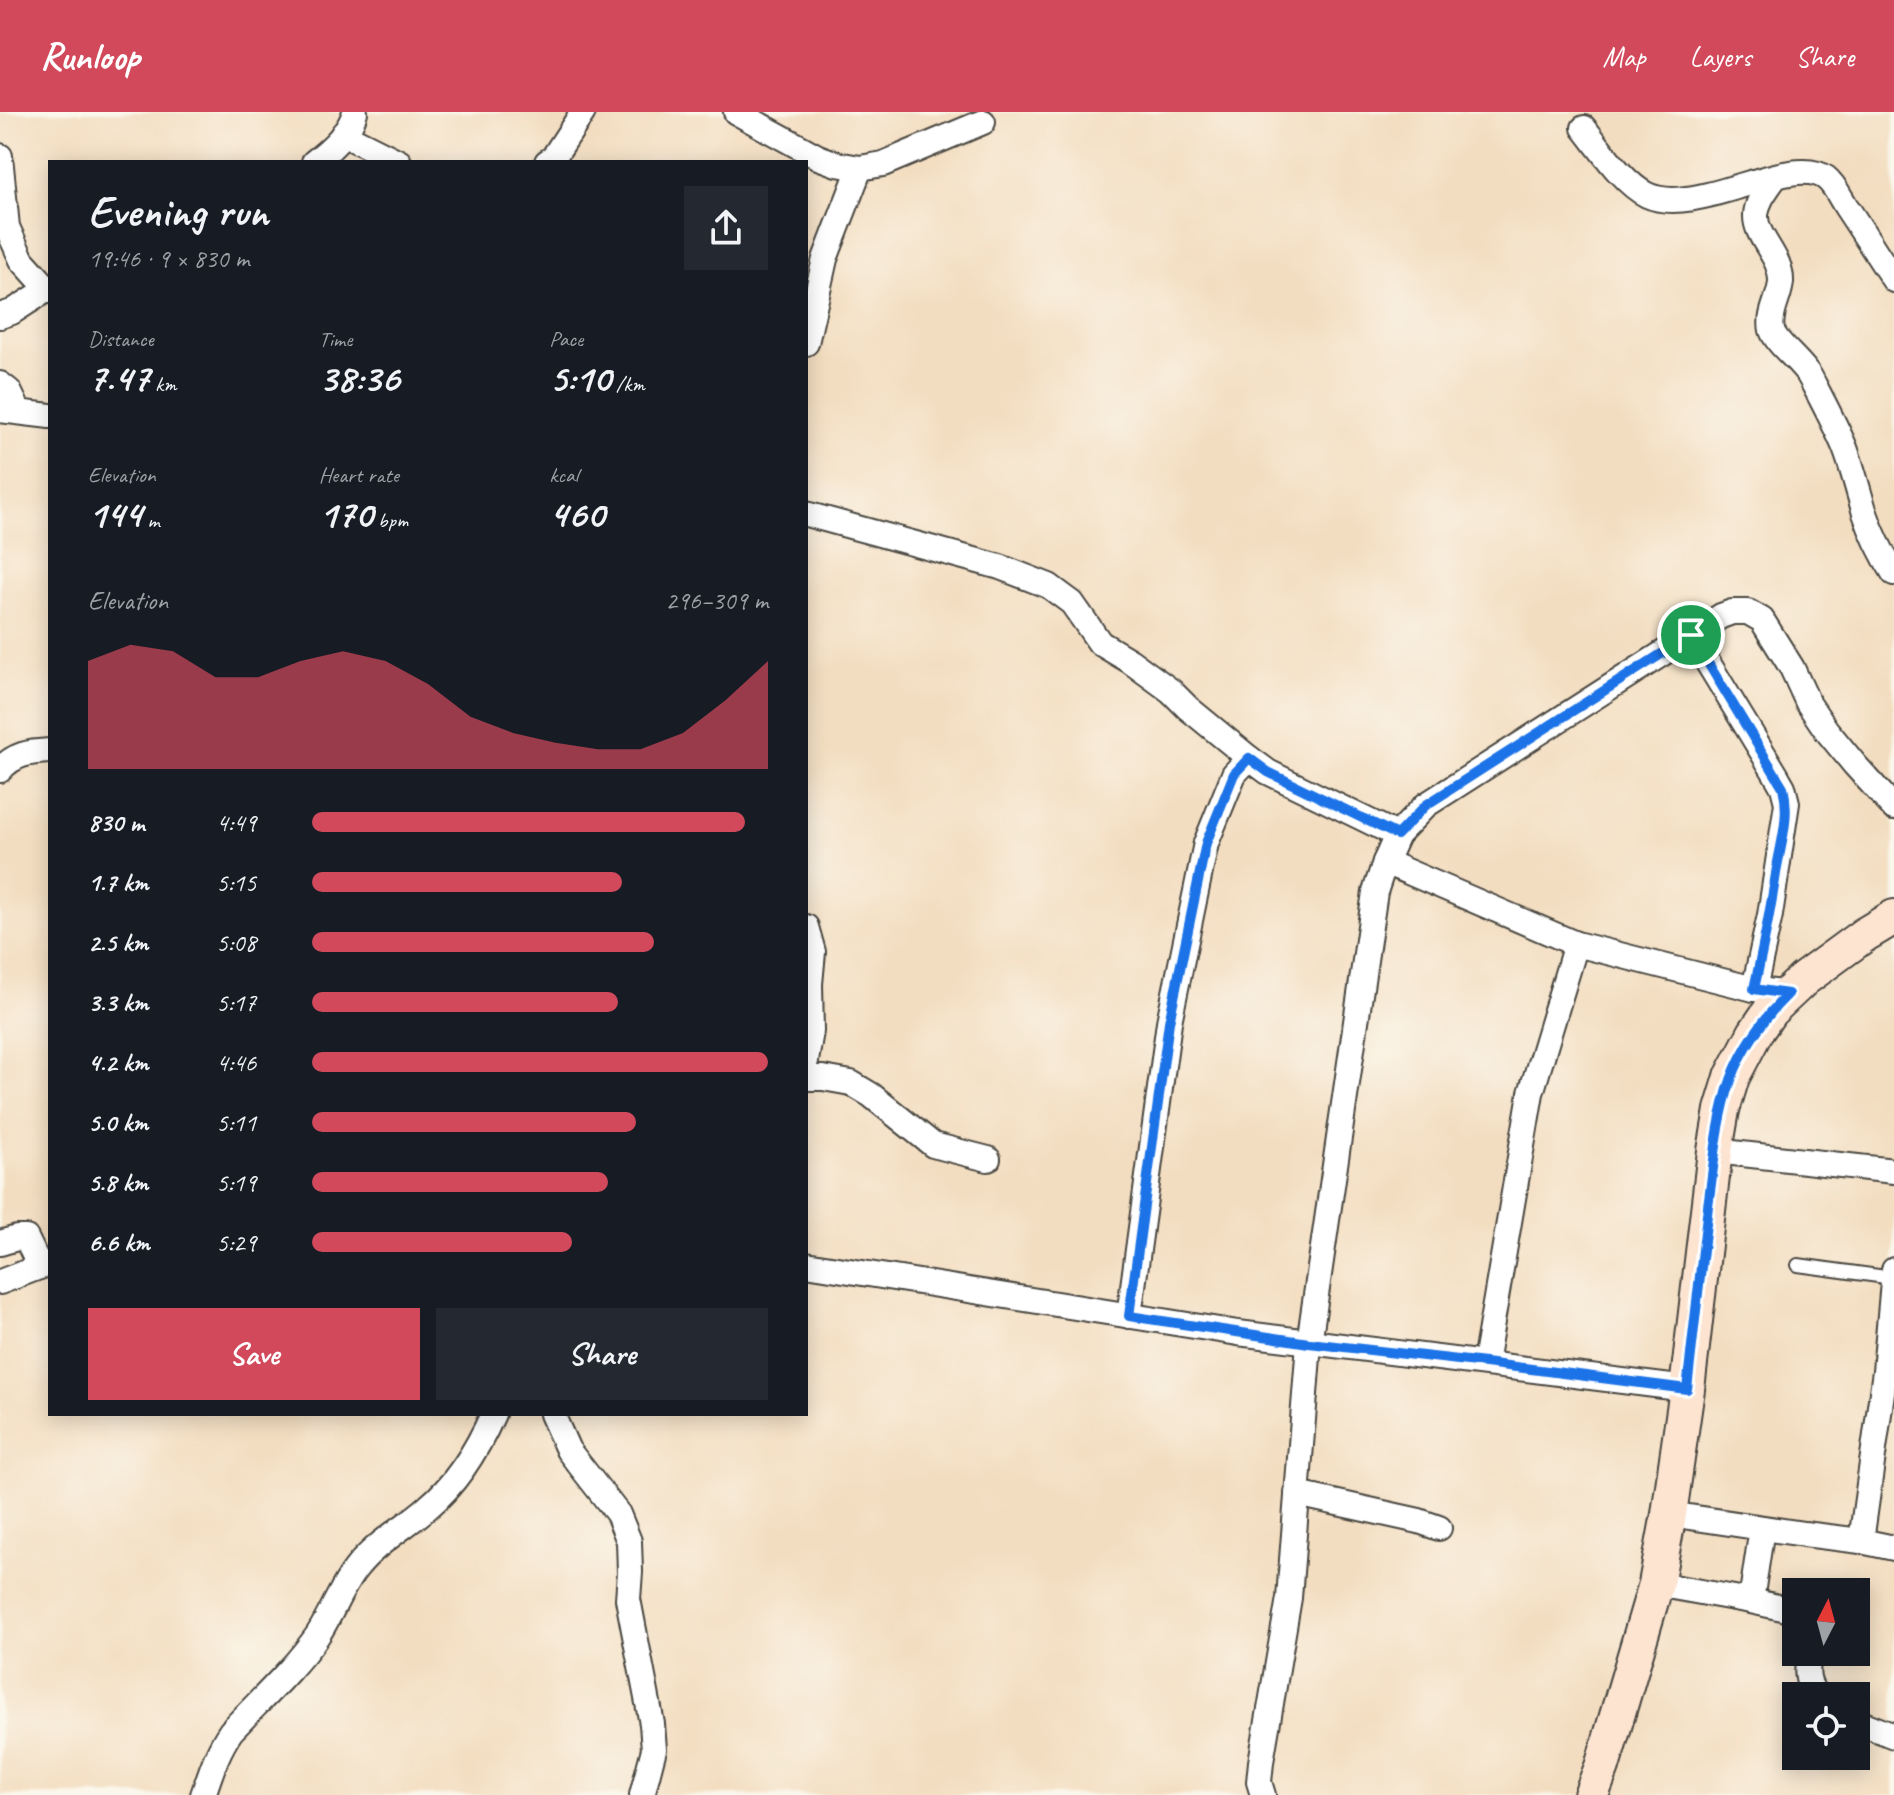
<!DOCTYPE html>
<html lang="en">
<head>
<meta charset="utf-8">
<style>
	body { margin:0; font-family:Caveat,sans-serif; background:#242831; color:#f1f3f6; height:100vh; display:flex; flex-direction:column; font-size:30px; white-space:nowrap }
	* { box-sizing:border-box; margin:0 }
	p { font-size:26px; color:#9ea1a6 }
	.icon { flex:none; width:44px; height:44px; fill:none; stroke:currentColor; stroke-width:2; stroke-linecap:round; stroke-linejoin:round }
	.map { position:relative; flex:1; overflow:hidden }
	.sheet { position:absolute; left:48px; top:48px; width:760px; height:1256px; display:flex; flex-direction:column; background:#171b24; border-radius:0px; box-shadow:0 4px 20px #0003 }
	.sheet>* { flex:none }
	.needle { width:52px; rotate:6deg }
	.fabs { position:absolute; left:1782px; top:1466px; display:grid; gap:16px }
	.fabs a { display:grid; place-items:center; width:88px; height:88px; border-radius:0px; background:#171b24; box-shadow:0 4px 20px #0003; font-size:40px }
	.pin { position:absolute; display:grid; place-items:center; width:68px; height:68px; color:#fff; margin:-34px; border:4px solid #fff; border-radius:50%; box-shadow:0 2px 8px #0007 }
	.round { display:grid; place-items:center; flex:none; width:84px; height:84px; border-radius:0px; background:#242831 }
	.summary { display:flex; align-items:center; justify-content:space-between; height:136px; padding:0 40px }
	h1 { font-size:44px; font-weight:700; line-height:60px }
	.metrics { display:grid; grid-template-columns:repeat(3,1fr); gap:12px; height:136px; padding:8px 40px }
	.metrics div { display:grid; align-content:center }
	.metrics b { font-size:40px; font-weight:700 }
	.metrics small { font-size:22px; font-weight:400 }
	.metrics p { font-size:22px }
	.chart { height:224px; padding:16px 40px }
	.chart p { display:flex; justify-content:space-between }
	.chart svg { width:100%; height:144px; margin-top:8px; fill:#d1495b; opacity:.7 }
	.button { display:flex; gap:16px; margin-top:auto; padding:16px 40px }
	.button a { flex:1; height:92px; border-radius:0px; background:#d1495b; color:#fff; font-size:32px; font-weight:700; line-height:92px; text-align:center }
	.button a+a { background:#242831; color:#f1f3f6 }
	ul { padding:0 40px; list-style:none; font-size:26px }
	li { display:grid; grid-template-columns:128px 96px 1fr; align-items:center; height:60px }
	li i { height:20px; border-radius:10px; background:#d1495b }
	header { display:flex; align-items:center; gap:48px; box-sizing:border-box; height:112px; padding:0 40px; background:#d1495b; color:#fff }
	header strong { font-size:38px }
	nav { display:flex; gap:44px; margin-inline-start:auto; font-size:28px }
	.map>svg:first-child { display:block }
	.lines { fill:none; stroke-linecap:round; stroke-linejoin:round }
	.lane-casing { stroke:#494641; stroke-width:16 }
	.street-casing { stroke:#494641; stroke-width:28 }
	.secondary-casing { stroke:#494641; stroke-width:38 }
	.lane { stroke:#fff; stroke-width:12 }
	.street { stroke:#fff; stroke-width:24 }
	.secondary { stroke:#fde4d1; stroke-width:34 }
	.route-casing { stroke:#fff; stroke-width:16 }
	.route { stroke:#1a73e8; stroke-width:10 }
</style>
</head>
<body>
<header>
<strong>Runloop</strong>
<nav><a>Map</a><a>Layers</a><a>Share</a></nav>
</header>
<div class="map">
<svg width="1894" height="1683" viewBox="0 0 1894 1683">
	<rect width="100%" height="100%" fill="#fbf7ec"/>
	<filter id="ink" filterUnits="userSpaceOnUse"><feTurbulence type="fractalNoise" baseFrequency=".0125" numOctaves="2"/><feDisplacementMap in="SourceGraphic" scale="16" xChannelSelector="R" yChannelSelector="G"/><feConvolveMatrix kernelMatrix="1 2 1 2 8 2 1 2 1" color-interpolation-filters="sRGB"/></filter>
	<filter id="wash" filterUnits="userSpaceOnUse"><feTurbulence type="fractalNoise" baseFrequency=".006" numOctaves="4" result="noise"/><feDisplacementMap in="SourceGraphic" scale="32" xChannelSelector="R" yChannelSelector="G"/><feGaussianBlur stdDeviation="1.8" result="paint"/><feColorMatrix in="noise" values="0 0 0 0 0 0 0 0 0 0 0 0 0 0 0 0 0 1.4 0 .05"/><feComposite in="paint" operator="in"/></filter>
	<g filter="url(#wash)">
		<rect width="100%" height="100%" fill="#f3ddc0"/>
	</g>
	<g filter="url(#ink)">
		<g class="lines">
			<g class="lane-casing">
				<polyline id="lane" points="1798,1153 1893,1166"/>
			</g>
			<g class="street-casing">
				<g id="street">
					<polyline points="736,0 818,45 837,52 860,56 883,52 983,10"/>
					<path d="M1584,16C1601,37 1623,71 1647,83C1697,106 1791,40 1826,66C1835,73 1841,87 1847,96C1863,120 1878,144 1894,168"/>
					<polyline points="343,22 399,50"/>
					<polyline points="0,44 7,115 22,148 50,179"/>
					<path d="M314,50C330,38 350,20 355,0"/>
					<polyline points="547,50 553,46 583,0"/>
					<path d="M1775,65C1768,76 1757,88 1756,103C1755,126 1782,144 1781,170C1780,186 1768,202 1772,218C1776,232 1802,250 1810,265C1822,288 1835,312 1845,336C1853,357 1858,379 1865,401C1872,422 1882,442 1894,461"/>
					<polyline points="0,204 12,200 48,177"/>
					<polyline points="806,231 825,147 860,56"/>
					<polyline points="0,272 9,279 19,300"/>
					<polyline points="0,298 50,304"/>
					<polyline points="806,402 1000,455 1049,474 1072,491 1100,531 1130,549 1171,579 1188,596 1249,646"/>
					<polyline points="1691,523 1775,661 1783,675 1787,691 1770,803 1754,877"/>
					<path d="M0,658C14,642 29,640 50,639"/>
					<polyline points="1385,750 1576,832 1754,877 1788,882"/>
					<polyline points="806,815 813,840 810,872 811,919 806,949"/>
					<polyline points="806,966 823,966 851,971 871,983 933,1033 988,1047"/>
					<polyline points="1715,1039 1894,1059"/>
					<polyline points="0,1131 17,1126 26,1126 40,1155"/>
					<polyline points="806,1152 1238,1221 1687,1277"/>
					<polyline points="0,1170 50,1151"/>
					<polyline points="1129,1204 1169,910 1206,731 1234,662 1249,646 1268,660 1397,723"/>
					<polyline points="1485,1251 1531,981 1576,832"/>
					<polyline points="552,1302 568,1338 618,1402 629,1429 630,1460 628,1487 652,1612 654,1637 642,1683"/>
					<polyline points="1297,1382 1419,1409 1439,1416"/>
					<polyline points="1669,1402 1804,1422 1861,1429 1894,1436"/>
					<polyline points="1861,1429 1885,1259 1894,1158"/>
					<polyline points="1656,1472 1751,1489 1787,1497 1796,1503"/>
					<polyline points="1751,1489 1762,1416"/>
					<path d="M1810,1540C1806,1557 1805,1571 1817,1584"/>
					<polyline points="1856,1609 1894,1624"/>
					<path d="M203,1683C211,1660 217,1639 231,1619C260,1588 293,1558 317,1524C332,1502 340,1476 357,1455C376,1431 404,1416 427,1396C456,1372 478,1336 493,1302"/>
					<polyline points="1263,1683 1259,1670 1261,1650 1289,1486 1309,1231 1375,780 1385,750 1397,723 1426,693 1721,504 1732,500 1748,500 1762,508 1792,556 1808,591 1827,619 1855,653 1894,696"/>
				</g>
			</g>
			<g class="secondary-casing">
				<polyline id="secondary" points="1591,1683 1602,1655 1656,1472 1669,1402 1687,1277 1715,1039 1722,998 1732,965 1755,921 1770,899 1804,867 1864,823 1894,805"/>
			</g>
			<use href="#lane" class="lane"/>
			<use href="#street" class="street"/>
			<use href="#secondary" class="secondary"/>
		</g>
	</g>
	<g class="lines" filter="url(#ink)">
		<g class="route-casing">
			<path id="route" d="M1691,523L1783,675C1790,702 1782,728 1777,755C1771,796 1763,836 1754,877L1788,882C1764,905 1742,937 1731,968C1717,1008 1714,1052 1708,1094C1701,1155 1694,1216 1687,1277L1485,1251L1309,1231L1129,1204L1169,910L1206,731L1234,662L1249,646L1268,660L1397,723L1426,693Z"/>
		</g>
		<use href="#route" class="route"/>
	</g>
</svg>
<div class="fabs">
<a><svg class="needle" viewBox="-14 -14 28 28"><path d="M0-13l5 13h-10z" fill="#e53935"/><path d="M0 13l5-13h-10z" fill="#9ea1a6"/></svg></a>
<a><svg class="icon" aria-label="locate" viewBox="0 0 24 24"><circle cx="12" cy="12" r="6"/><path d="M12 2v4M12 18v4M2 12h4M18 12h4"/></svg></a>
</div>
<div class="pin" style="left:1691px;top:523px;background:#1e9e55"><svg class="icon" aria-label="arrive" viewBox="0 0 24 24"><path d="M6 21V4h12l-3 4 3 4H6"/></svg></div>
<section class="sheet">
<div class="summary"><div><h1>Evening run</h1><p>19:46 · 9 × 830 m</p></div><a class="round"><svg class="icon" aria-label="share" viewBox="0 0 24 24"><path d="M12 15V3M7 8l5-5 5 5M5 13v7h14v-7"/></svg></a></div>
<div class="metrics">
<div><p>Distance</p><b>7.47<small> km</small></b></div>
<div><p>Time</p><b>38:36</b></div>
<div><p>Pace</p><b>5:10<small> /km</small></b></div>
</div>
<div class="metrics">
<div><p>Elevation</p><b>144<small> m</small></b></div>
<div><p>Heart rate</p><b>170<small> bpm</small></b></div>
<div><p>kcal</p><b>460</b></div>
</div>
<div class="chart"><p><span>Elevation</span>296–309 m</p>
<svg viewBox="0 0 160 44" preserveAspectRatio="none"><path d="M0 44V11L10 6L20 8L30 16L40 16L50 11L60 8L70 11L80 18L90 28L100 33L110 36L120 38L130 38L140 33L150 23L160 11V44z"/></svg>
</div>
<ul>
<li><b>830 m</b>4:49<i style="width:95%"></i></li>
<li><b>1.7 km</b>5:15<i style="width:68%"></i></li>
<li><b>2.5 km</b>5:08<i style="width:75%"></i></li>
<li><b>3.3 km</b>5:17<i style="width:67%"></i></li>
<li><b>4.2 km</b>4:46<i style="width:100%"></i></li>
<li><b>5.0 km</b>5:11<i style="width:71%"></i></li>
<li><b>5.8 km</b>5:19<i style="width:65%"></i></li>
<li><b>6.6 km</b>5:29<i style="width:57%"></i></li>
</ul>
<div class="button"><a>Save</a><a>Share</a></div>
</section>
</div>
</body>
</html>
